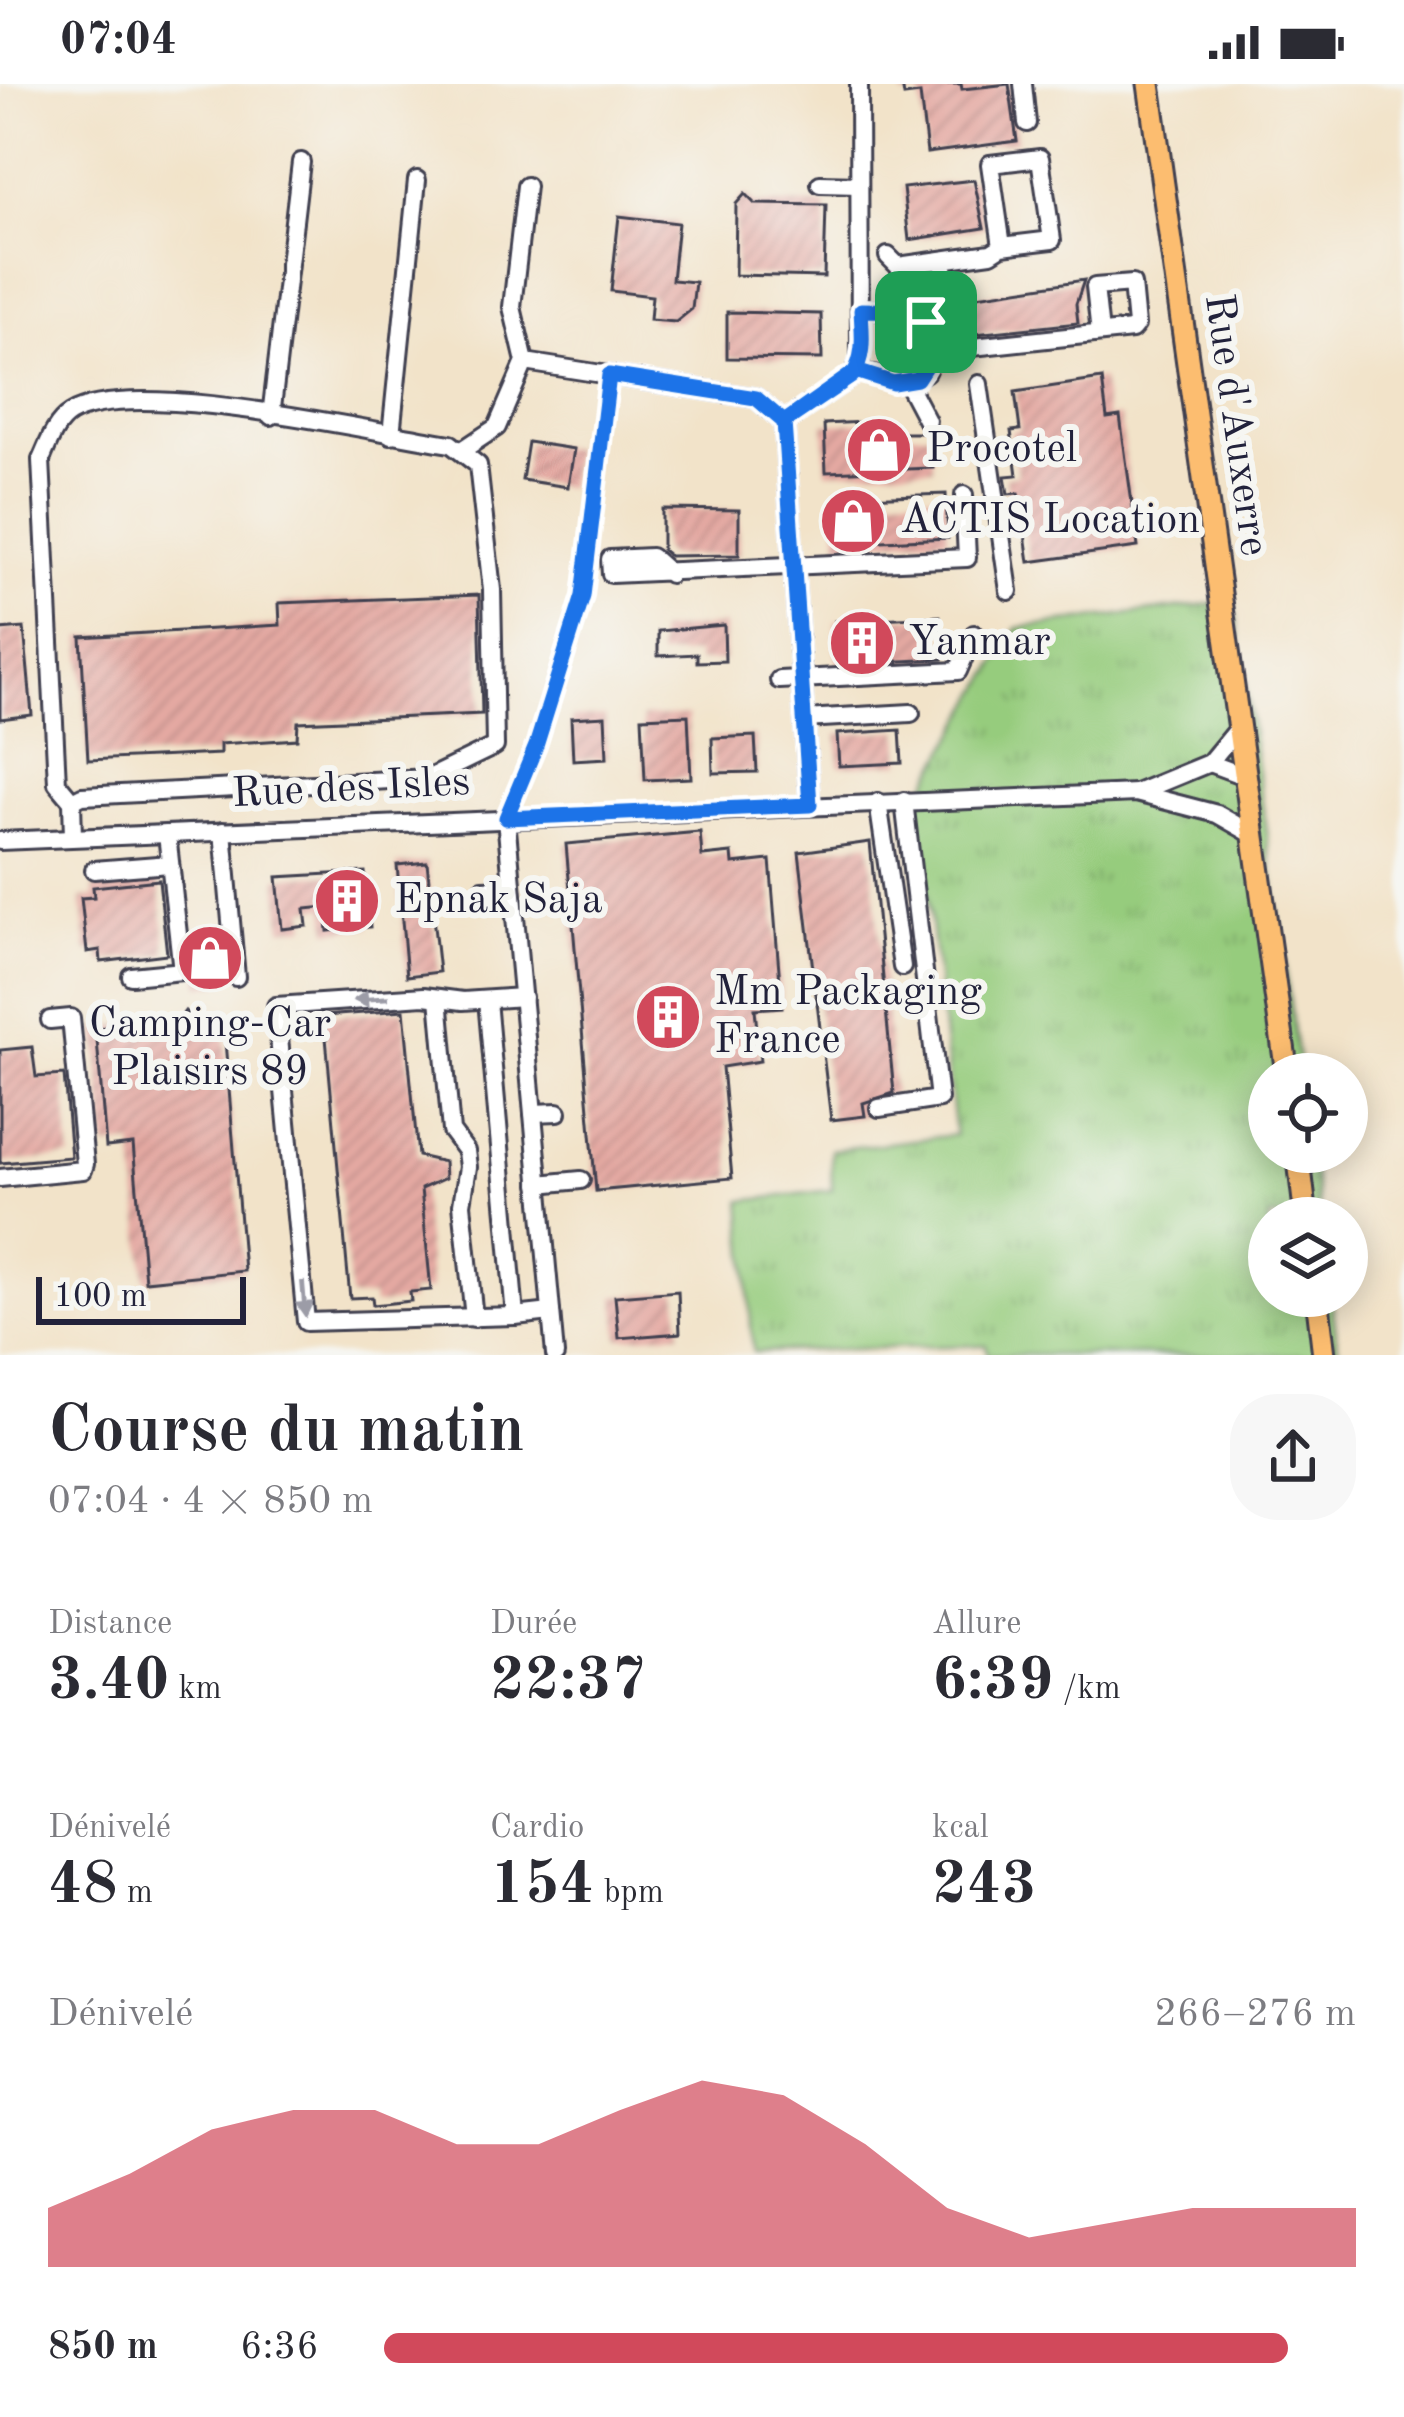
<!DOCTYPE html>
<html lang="fr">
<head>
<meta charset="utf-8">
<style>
	body { margin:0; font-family:"Old Standard TT",serif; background:#f7f7f7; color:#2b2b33; height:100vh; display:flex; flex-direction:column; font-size:45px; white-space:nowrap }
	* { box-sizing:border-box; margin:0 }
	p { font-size:39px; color:#7c7c81 }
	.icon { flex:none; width:66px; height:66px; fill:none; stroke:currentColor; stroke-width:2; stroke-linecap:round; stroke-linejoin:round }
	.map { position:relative; height:1271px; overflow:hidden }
	.details { display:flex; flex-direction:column; background:#fff; flex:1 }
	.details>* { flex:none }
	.tools { position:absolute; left:1248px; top:969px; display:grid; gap:24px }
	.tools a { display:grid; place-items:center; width:120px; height:120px; border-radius:50%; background:#fff; box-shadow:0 6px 30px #0003; font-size:60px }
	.scale { position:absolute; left:36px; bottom:30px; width:210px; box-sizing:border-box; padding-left:12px; border:6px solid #22223b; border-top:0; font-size:33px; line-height:42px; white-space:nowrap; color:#22223b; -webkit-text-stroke:9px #f6f6f2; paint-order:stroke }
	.pin { position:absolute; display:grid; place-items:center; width:102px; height:102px; color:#fff; margin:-51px; border-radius:24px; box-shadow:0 6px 18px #0006 }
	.round { display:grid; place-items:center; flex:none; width:126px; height:126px; border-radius:48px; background:#f7f7f7 }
	.summary { display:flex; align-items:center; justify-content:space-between; height:204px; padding:0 48px }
	h1 { font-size:66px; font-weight:700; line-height:90px }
	.figures { display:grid; grid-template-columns:repeat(3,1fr); gap:18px; height:204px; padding:12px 48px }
	.figures div { display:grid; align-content:center }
	.figures b { font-size:60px; font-weight:700 }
	.figures small { font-size:33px; font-weight:400 }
	.figures p { font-size:33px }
	.chart { height:336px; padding:24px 48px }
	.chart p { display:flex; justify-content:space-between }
	.chart svg { width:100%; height:216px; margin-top:12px; fill:#d1495b; opacity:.7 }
	ul { padding:0 48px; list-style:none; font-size:39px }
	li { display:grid; grid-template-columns:192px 144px 1fr; align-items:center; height:90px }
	li i { height:30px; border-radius:15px; background:#d1495b }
	.status { display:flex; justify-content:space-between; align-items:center; height:84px; padding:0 60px; background:#fff; direction:ltr }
	.status svg { height:33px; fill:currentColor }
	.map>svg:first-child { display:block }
	.grass { fill:url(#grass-tufts); stroke:#5c775c; stroke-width:3 }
	.building { fill:url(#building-hatch) }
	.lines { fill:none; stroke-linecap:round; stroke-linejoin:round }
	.minor-casing { stroke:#413f50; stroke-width:22 }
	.major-casing { stroke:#413f50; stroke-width:27 }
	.path { stroke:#413f50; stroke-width:3; stroke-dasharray:3 9; stroke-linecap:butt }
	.minor { stroke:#fff; stroke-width:16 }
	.major { stroke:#fcbd6f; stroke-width:21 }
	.oneway { fill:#9c9ca7 }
	.route-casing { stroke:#fff; stroke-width:24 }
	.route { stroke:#1a73e8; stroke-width:15 }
	.labels { text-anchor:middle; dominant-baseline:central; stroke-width:12; stroke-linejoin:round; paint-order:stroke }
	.street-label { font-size:42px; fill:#22223b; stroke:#f6f6f2 }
	.poi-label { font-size:42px; fill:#22223b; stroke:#f6f6f2; text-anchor:start }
</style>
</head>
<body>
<div class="status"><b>07:04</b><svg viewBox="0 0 49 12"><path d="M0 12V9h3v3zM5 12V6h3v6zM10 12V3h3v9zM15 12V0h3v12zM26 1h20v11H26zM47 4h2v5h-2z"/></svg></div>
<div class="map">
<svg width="1404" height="1271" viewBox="0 0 1404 1271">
	<defs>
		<pattern id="grass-tufts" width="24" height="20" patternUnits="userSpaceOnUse" patternTransform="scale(3)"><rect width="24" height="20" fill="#96cc7d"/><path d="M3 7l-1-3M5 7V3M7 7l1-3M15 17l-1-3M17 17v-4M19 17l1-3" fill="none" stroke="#81af6d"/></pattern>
		<pattern id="building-hatch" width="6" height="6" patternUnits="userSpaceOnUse" patternTransform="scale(3)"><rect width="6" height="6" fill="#e4a9a2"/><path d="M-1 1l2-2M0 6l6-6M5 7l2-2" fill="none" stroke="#c3918c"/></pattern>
	</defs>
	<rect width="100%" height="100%" fill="#f6f6f2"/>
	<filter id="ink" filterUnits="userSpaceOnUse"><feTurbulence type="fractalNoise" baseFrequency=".00833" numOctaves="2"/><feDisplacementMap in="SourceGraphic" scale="24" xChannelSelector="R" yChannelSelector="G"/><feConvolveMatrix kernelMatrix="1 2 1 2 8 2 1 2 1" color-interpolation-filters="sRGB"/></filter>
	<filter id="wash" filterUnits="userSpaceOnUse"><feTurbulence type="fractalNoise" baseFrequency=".004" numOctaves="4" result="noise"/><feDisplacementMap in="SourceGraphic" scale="48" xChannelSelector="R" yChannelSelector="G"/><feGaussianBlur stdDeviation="2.7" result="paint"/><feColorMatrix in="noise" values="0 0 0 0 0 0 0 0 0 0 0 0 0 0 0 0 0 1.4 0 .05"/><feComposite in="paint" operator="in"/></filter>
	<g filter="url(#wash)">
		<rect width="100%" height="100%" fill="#f2e3c9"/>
		<polygon class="grass" points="1234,517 1300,990 1269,990 1269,1068 1311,1068 1320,1134 1269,1134 1269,1212 1331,1212 1339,1271 988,1271 986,1261 753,1268 742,1117 832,1106 831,1066 955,1051 917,716 1017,544"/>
		<g id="blocks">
			<g class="building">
				<polygon points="902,0 961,0 962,5 1009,0 1017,57 927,69 920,10 904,12"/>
				<polygon points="974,96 984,144 909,156 903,104"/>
				<polygon points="745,110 755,120 826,121 824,193 735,191 736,120"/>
				<polygon points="619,132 678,139 672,196 695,198 692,225 676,238 650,236 652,212 611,207"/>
				<polygon points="1084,196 1076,220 1078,239 975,250 970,213"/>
				<polygon points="727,228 821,230 822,275 727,274"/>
				<polygon points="1102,295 1107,334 1120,332 1138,463 1029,478 1019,409 1008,410 1005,392 1017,391 1011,347 1020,346 1015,308"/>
				<polygon points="864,338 865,349 932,349 933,384 826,388 824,340"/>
				<polygon points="528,358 574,365 568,403 522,396"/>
				<polygon points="946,410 948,454 838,459 836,414"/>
				<polygon points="662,425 739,426 739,471 669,472 662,466"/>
				<polygon points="479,511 482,630 298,638 297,655 220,660 220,670 88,676 81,553 280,541 279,519"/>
				<polygon points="940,532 943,575 837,580 835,537"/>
				<polygon points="724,541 725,577 697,578 697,570 658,572 658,547"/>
				<polygon points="24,544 32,631 0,635 0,546"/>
				<polygon points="688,631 691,694 645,696 642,633"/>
				<polygon points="605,632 607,674 573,676 571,634"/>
				<polygon points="900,646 902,679 839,682 837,650"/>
				<polygon points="755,652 757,688 713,689 712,654"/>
				<polygon points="700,748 702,772 732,769 733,780 770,776 782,923 755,925 760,977 722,983 732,1094 596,1107 566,760"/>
				<polygon points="870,758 894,1009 863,1019 865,1032 831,1036 799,768"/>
				<polygon points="427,778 439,888 407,892 397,781"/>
				<polygon points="365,788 370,843 328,847 326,823 305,825 307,842 282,845 277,793"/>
				<polygon points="159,796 167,870 101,878 100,866 87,868 81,814 94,813 93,803"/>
				<polygon points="219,847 225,899 200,902 191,850"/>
				<polygon points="404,926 418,1072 444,1078 445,1094 421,1105 431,1206 410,1208 411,1217 373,1221 372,1213 350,1214 324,932"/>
				<polygon points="185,927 192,935 223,933 244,1187 145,1197 133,1060 106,1063 96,944 178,936"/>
				<polygon points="32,963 36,993 64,991 71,1073 0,1079 0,966"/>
				<polygon points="678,1207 680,1249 619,1254 615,1212"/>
			</g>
		</g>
	</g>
	<g filter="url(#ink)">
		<use href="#blocks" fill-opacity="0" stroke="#413f50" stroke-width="3"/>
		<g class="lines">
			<g class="minor-casing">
				<g id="minor">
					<polyline points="1023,0 1027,39"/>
					<polyline points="820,100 859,101"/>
					<polyline points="888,172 898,182 991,169 1002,162 990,80 1040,74 1052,156 1002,162"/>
					<polyline points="926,238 948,200 942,176"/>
					<polyline points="935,267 1132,246 1136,241 1132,200 1095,203 1100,249"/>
					<polyline points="525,278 756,314 784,338 810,721"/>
					<path d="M856,287L907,299L926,288L935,267C930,223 897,226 861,226"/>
					<polyline points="907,299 927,337"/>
					<polyline points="979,300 1009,507"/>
					<polyline points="271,332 301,78"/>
					<polyline points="784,338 852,292 860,277 859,0"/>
					<polyline points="391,351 417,96"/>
					<polyline points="461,367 497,343 525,278 512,223 526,102"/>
					<polyline points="670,490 651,473 610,475 611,490 967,474 964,411"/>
					<polyline points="779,596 958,587 974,550"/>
					<polyline points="804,635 911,629"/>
					<polyline points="1209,679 1244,692"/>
					<polyline points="1136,709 1209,679 1237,645"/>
					<path d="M72,717L82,712L429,694L495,662L492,506L478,381L451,360C373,348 131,292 70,330C54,340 48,361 41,376L57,699L72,717L73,753"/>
					<polyline points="878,718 902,883"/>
					<polyline points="506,734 555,1271"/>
					<polyline points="223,747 236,893"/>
					<polyline points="0,757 1136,709 1217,730 1252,750"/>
					<polyline points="94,786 170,780"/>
					<polyline points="483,805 512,804"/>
					<polyline points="131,892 182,887 167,750"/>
					<polyline points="439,914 451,1047 466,1067 468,1083 462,1120 474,1234"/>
					<polyline points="487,916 515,1232 551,1228"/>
					<polyline points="879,1024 939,1015 904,717"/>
					<polyline points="533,1029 558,1028"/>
					<polyline points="0,1094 83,1086 85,1080 71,934 50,936"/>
					<polyline points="539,1100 581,1096"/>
					<polyline points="515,1232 306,1238 276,922 424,912 463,917 523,913"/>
				</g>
			</g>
			<g class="major-casing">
				<g id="major">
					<polyline points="1149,0 1287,990"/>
					<polyline points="1298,1068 1306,1134"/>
					<polyline points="1317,1212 1324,1271"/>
				</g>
			</g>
			<polyline class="path" points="512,720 583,513 608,305"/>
			<use href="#minor" class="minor"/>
			<use href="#major" class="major"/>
		</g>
		<defs><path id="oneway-solid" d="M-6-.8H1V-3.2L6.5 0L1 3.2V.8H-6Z" transform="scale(3)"/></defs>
		<g class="oneway">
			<use href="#oneway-solid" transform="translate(371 915) rotate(176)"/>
			<use href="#oneway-solid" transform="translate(304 1215) rotate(85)"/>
		</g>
	</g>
	<g class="lines" filter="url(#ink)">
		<g class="route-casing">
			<path id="route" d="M926,238L935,267L917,295L893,299L856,287L784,338L756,314L609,291L583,512L536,662L506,734L810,721L784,338L852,292C866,272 862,249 861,226L913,227L926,238"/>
		</g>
		<use href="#route" class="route"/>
	</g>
	<defs>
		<g id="shop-disc" transform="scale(3.45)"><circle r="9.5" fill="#d1495b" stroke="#f6f6f2"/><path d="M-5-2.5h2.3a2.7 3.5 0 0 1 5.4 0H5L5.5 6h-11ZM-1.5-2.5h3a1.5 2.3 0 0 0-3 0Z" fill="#fff"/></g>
		<g id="building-disc" transform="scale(3.45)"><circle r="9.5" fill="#d1495b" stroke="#f6f6f2"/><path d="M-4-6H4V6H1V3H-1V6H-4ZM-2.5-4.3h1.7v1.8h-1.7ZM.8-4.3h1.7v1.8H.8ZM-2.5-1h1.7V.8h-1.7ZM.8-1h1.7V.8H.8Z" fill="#fff"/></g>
	</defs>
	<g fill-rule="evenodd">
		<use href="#shop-disc" x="879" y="366"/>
		<use href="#shop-disc" x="853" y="437"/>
		<use href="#building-disc" x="862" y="559"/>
		<use href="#building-disc" x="347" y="817"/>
		<use href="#shop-disc" x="210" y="874"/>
		<use href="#building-disc" x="668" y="933"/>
	</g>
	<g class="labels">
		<g class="street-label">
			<text transform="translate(1235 341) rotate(82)">Rue d'Auxerre</text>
			<text transform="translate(351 705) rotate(-3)">Rue des Isles</text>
		</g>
		<g class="poi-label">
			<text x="926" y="366">Procotel</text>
			<text x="900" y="437">ACTIS Location</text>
			<text x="908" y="559">Yanmar</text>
			<text x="394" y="817">Epnak Saja</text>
			<text x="714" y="909">Mm Packaging<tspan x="714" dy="48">France</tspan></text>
			<text x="210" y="941" text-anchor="middle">Camping-Car<tspan x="210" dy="48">Plaisirs 89</tspan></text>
		</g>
	</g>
</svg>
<div class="tools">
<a><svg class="icon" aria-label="locate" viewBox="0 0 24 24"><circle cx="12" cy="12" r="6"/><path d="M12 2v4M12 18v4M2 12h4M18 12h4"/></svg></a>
<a><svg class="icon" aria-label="layers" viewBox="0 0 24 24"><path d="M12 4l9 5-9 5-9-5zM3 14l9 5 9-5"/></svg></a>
</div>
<div class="scale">100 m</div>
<div class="pin" style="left:926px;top:238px;background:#1e9e55"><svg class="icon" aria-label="arrive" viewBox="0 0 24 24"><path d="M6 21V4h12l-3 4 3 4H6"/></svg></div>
</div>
<section class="details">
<div class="summary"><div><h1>Course du matin</h1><p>07:04 · 4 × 850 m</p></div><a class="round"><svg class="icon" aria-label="share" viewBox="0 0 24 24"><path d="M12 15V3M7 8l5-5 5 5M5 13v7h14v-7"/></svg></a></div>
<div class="figures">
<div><p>Distance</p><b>3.40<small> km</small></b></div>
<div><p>Durée</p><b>22:37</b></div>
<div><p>Allure</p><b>6:39<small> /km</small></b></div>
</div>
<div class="figures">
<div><p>Dénivelé</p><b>48<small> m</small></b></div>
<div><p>Cardio</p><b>154<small> bpm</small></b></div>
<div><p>kcal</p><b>243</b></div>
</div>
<div class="chart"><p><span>Dénivelé</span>266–276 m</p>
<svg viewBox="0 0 160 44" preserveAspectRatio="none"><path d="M0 44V32L10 25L20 16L30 12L40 12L50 19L60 19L70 12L80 6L90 9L100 19L110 32L120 38L130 35L140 32L150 32L160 32V44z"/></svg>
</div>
<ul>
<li><b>850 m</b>6:36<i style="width:93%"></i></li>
</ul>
</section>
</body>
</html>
